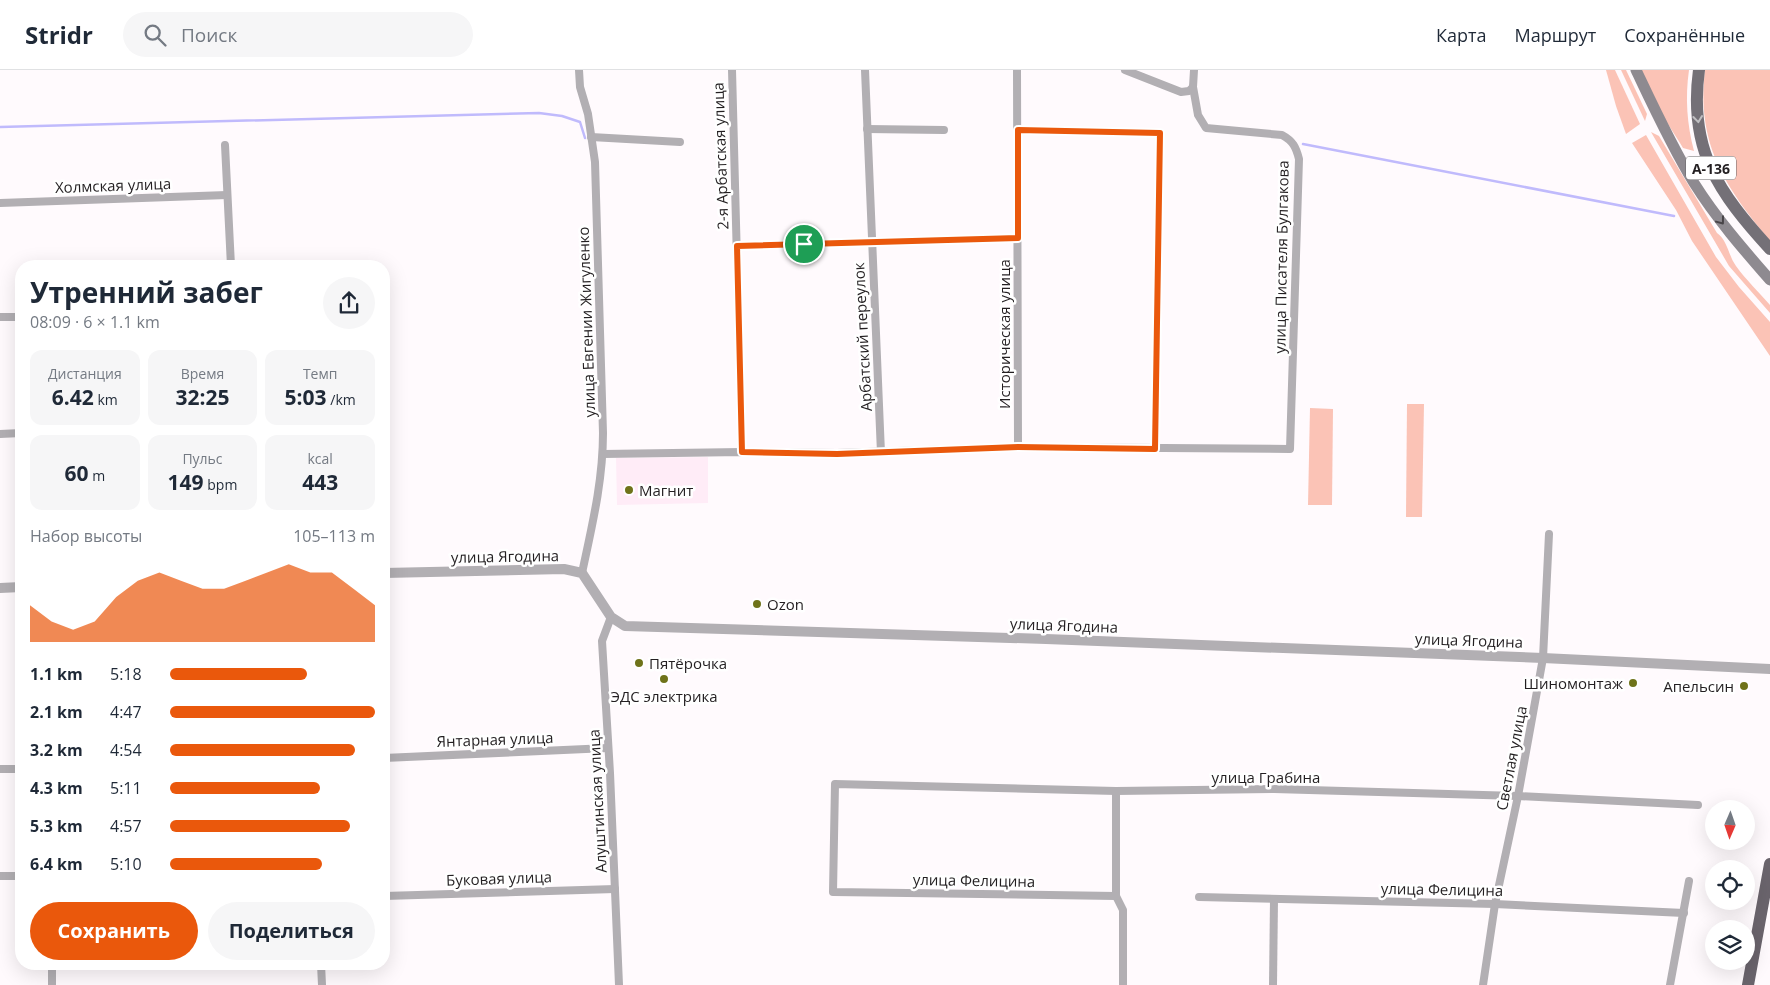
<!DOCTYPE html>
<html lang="ru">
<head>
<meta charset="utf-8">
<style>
	body { margin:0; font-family:"Open Sans",sans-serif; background:#f6f6f7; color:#1f2937; height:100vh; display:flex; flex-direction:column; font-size:19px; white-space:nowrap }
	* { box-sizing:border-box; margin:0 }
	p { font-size:16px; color:#747a83 }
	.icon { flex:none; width:28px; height:28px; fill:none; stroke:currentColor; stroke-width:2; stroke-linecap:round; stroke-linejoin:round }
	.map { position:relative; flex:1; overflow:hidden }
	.details { position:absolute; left:15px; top:190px; width:375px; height:710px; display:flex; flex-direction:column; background:#fff; border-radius:20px; box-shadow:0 5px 20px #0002 }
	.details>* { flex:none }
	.needle { width:32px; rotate:182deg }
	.tools { position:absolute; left:1705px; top:730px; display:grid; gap:10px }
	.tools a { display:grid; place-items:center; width:50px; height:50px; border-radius:50%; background:#fff; box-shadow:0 5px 20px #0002; font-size:25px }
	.pin { position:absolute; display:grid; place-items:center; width:42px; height:42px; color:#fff; margin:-21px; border:2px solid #fff; border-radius:50%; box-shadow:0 1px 5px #0007 }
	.round { display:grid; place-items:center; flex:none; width:52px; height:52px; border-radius:26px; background:#f6f6f7 }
	.overview { display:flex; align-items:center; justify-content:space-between; height:85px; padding:0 15px }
	h1 { font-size:28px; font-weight:700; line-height:38px }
	.figures { display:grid; grid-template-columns:repeat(3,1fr); gap:8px; height:85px; padding:5px 15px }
	.figures div { display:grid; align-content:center; border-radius:12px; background:#f6f6f7; text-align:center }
	.figures b { font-size:21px; font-weight:700 }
	.figures small { font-size:14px; font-weight:400 }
	.figures p { font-size:14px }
	.chart { height:140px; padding:10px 15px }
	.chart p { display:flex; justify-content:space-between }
	.chart svg { width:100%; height:90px; margin-top:5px; fill:#ea580c; opacity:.7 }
	.button { display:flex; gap:10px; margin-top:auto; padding:10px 15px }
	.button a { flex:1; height:58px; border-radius:30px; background:#ea580c; color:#fff; font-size:20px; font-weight:700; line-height:58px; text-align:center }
	.button a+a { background:#f6f6f7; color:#1f2937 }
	ul { padding:0 15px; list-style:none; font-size:16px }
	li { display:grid; grid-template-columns:80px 60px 1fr; align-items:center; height:38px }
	li i { height:12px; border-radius:6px; background:#ea580c }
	header { display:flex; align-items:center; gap:30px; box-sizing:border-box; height:70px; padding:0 25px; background:#fff; border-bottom:1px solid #e0e1e3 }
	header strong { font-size:24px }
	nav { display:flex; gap:28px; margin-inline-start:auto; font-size:18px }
	.search { width:350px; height:45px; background:#f6f6f7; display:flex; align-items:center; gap:12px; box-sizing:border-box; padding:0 18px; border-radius:28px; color:#747a83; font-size:19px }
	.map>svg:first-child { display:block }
	.built { fill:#ffecf7 }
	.green { fill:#fbc3b6 }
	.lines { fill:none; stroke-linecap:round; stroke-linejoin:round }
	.stream { stroke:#c0bafc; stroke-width:2.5 }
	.minor { stroke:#b2afb3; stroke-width:8 }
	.tertiary { stroke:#b2afb3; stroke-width:10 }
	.secondary { stroke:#8e8a90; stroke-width:11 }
	.primary { stroke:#747077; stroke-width:12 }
	.trunk { stroke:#6a646c; stroke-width:12 }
	.oneway { stroke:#c0bfc2 }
	.oneway2 { stroke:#484448 }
	.route-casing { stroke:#fff; stroke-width:10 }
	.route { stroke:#ea580c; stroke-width:6 }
	.poi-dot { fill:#6f731a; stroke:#fff; stroke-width:2 }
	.labels { text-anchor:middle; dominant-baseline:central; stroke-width:5; stroke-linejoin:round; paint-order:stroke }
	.shield { fill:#fff; stroke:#656264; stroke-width:1 }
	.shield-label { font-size:14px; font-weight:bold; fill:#231f21 }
	.street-label { font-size:15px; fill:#231f21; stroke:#fff }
	.poi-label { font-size:15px; fill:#231f21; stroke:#fff; text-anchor:start }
</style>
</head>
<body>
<header>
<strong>Stridr</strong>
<div class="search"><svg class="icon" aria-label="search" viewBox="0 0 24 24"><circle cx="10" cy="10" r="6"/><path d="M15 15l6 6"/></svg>Поиск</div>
<nav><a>Карта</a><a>Маршрут</a><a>Сохранённые</a></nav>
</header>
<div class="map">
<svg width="1770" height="915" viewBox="0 0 1770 915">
	<rect width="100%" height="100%" fill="#fffafd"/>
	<polygon class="built" points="708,387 708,433 617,435 616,388"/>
	<g class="green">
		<polygon points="1606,0 1615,0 1640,54 1626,64 1616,36"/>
		<polygon points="1621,0 1626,0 1647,44 1645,51"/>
		<path d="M1641,0H1689C1685,28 1687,54 1694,81L1683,78L1680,73L1666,51Z"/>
		<path d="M1705,0H1770V171C1725,117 1696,74 1705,0Z"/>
		<path d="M1651,62L1659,66L1717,163C1728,171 1728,185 1736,196C1746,210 1759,222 1770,235V243L1729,196Z"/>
		<polygon points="1646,65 1716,187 1739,217 1770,252 1770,286 1692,171 1676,140 1632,73"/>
		<polygon points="1407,334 1424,334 1422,447 1406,447"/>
		<polygon points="1310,338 1333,339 1332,435 1308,435"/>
	</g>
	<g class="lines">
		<g class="stream">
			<polyline points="0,57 539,43 562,46 580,52 585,68"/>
			<polyline points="1303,74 1674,146"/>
		</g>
		<g class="minor">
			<path d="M579,0L580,17L588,44L595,92L603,363C603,411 592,456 582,503"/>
			<polyline points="732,0 742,382"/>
			<polyline points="865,0 881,383"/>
			<polyline points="1017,0 1018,377"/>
			<polyline points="1125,0 1181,22 1189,21 1193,17 1194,0"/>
			<polyline points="867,59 944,60"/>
			<polyline points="1018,60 1160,63 1155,379"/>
			<polyline points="591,67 680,72"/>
			<polyline points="225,75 231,196"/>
			<polyline points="0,133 227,125"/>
			<polyline points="737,176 1018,168"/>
			<polyline points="0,247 21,247"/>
			<polyline points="0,364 21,363"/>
			<path d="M603,384L742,382L837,383L1018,377L1290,379L1299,89C1296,77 1293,71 1282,65L1206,58L1198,45L1193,17"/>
			<polyline points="611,547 602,571 610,703 619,915"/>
			<polyline points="384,688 608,678"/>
			<polyline points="0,699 21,699"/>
			<polyline points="1116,721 1116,826 1123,840 1123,915"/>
			<polyline points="0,806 21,806"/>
			<polyline points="384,826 615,819"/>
			<polyline points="1116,826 833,822 835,714 1116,721 1274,719 1518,726 1698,735"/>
			<polyline points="1199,827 1495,834 1684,843"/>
			<polyline points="52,894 52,915"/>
			<polyline points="321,894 322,915"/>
			<polyline points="1273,915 1274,829"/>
			<polyline points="1483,915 1495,834 1518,726 1543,588 1549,464"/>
			<polyline points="1670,915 1689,811"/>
		</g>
		<g class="tertiary">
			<polyline points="384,503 564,499 582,503 611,547 625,556 1046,569 1543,588 1770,599"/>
			<polyline points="0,518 21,517"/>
		</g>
		<path class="secondary" d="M1636,0C1654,38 1672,77 1694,113C1716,148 1743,179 1770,210"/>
		<path class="primary" d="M1699,0C1688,80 1719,123 1770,179"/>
		<polyline class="trunk" points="1748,915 1770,794"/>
	</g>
	<defs><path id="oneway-chevron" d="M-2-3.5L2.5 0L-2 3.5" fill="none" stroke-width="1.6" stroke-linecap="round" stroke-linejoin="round" transform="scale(1.25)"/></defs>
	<use class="oneway" href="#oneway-chevron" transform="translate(1698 49) rotate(83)"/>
	<use class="oneway2" href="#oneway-chevron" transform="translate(1721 151) rotate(53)"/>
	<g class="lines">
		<g class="route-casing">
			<polygon id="route" points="1018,60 1160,63 1155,379 1018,377 837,384 742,382 737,176 1018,168"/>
		</g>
		<use href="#route" class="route"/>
	</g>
	<g class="poi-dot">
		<circle cx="629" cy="420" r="5"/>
		<circle cx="757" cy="534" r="5"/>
		<circle cx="639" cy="593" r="5"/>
		<circle cx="664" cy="609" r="5"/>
		<circle cx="1633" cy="613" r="5"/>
		<circle cx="1744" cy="616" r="5"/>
	</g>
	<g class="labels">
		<rect class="shield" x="1686" y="86.5" width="50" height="23" rx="4"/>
		<g class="shield-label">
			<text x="1711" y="98">А-136</text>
		</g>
		<g class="street-label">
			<text transform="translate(720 86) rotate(-92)">2-я Арбатская улица</text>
			<text transform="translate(113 115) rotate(-2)">Холмская улица</text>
			<text transform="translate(1281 187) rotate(-89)">улица Писателя Булгакова</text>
			<text transform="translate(586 252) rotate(-92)">улица Евгении Жигуленко</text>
			<text transform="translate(1004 264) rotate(-90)">Историческая улица</text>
			<text transform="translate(862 267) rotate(-93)">Арбатский переулок</text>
			<text transform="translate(505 486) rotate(-1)">улица Ягодина</text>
			<text transform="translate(1064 555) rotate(2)">улица Ягодина</text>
			<text transform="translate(1469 570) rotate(2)">улица Ягодина</text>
			<text transform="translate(495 669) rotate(-2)">Янтарная улица</text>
			<text transform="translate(1511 688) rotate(-79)">Светлая улица</text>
			<text x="1266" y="707">улица Грабина</text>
			<text transform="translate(597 731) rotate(-93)">Алуштинская улица</text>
			<text transform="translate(499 808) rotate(-2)">Буковая улица</text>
			<text transform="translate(974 810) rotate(1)">улица Фелицина</text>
			<text transform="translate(1442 819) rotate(1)">улица Фелицина</text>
		</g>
		<g class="poi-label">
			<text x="639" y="420">Магнит</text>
			<text x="767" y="534">Ozon</text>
			<text x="649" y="593">Пятёрочка</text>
			<text x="1623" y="613" text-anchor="end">Шиномонтаж</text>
			<text x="1734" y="616" text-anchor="end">Апельсин</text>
			<text x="664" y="626" text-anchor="middle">ЭДС электрика</text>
		</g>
	</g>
</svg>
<div class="tools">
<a><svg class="needle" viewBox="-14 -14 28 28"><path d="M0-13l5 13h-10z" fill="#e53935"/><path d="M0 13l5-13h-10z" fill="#747a83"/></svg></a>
<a><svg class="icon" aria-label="locate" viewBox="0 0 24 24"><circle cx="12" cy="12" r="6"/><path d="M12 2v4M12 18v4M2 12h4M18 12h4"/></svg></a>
<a><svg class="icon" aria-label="layers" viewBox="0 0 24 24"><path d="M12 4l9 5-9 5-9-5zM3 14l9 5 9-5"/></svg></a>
</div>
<div class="pin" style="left:804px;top:174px;background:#1e9e55"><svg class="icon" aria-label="arrive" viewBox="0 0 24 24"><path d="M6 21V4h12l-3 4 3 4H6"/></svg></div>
<section class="details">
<div class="overview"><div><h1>Утренний забег</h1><p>08:09 · 6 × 1.1 km</p></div><a class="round"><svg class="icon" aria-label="share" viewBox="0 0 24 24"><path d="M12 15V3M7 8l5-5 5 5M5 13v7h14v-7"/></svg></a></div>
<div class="figures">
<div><p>Дистанция</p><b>6.42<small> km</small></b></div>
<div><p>Время</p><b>32:25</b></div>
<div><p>Темп</p><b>5:03<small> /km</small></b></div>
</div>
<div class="figures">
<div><b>60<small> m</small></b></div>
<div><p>Пульс</p><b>149<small> bpm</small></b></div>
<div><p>kcal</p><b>443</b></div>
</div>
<div class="chart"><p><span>Набор высоты</span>105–113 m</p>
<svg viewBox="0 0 160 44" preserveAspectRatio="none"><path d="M0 44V26L10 34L20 38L30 34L40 22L50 14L60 10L70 14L80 18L90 18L100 14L110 10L120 6L130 10L140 10L150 18L160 26V44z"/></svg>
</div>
<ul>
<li><b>1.1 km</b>5:18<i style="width:67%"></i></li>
<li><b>2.1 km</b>4:47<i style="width:100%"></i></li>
<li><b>3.2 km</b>4:54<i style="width:90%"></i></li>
<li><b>4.3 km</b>5:11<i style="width:73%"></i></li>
<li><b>5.3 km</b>4:57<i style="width:88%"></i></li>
<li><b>6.4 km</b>5:10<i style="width:74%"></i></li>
</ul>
<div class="button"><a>Сохранить</a><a>Поделиться</a></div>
</section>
</div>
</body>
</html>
